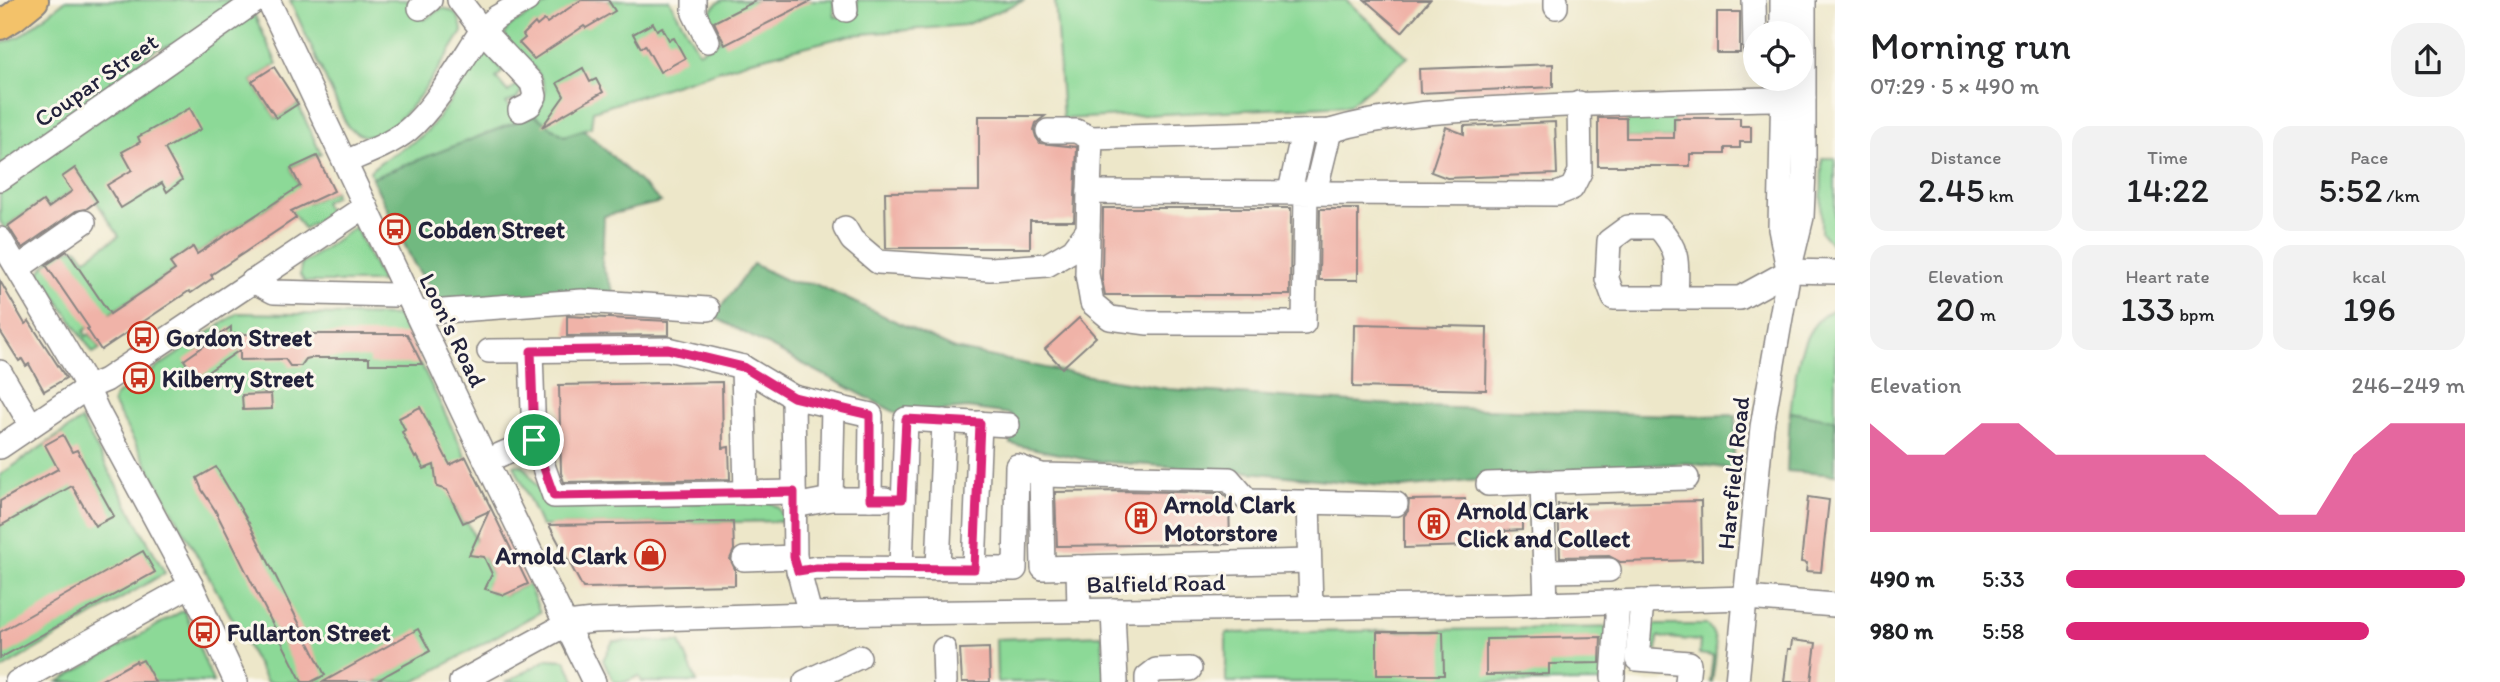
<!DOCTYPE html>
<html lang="en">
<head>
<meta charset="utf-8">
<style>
	body { margin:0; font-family:Itim,sans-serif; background:#f2f2f2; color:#202124; height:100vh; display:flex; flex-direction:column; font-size:26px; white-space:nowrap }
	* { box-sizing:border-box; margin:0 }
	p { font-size:23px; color:#757577 }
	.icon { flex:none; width:38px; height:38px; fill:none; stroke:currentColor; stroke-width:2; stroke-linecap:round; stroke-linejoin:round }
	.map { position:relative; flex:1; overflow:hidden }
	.side { display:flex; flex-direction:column; background:#fff; width:665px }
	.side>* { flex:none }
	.fabs { position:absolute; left:1743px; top:21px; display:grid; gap:14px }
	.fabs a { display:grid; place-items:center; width:70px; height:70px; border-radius:50%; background:#fff; box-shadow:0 7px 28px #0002; font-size:35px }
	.pin { position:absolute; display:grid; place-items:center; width:60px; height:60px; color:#fff; margin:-30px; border:4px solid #fff; border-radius:50%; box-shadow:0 2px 7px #0007 }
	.round { display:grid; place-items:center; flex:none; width:74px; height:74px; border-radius:28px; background:#f2f2f2 }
	.head { display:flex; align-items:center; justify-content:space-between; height:119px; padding:0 35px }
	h1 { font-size:38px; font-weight:600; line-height:52px }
	.metrics { display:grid; grid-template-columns:repeat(3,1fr); gap:10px; height:119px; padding:7px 35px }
	.metrics div { display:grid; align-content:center; border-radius:18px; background:#f2f2f2; text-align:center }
	.metrics b { font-size:35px; font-weight:600 }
	.metrics small { font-size:19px; font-weight:400 }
	.metrics p { font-size:19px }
	.chart { height:196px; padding:14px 35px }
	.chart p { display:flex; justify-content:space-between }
	.chart svg { width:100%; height:126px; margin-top:7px; fill:#db2777; opacity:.7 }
	ul { padding:0 35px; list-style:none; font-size:23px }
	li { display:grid; grid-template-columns:112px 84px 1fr; align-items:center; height:52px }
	li i { height:18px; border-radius:9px; background:#db2777 }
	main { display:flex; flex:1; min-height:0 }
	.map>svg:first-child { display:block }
	.green { fill:#8cd997; stroke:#577e69; stroke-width:2 }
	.forest { fill:#71b980; stroke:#4a6e5e; stroke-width:2 }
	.building { fill:#f0b3a8 }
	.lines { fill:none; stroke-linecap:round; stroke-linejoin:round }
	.minor-casing { stroke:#888482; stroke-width:26 }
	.major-casing { stroke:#888482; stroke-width:32 }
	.minor { stroke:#fff; stroke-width:23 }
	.major { stroke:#f3c26a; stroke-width:28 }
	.route-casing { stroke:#fff; stroke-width:14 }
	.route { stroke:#db2777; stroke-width:9 }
	.labels { text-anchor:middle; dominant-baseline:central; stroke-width:6; stroke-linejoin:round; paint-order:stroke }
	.street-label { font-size:24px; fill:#22223b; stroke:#fbf7ec }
	.poi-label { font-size:24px; font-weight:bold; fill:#22223b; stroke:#fbf7ec; text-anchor:start }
</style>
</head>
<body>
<main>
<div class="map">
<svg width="1835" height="682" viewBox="0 0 1835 682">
	<rect width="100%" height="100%" fill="#fbf7ec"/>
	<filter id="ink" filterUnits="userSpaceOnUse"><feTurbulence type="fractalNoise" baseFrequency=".0143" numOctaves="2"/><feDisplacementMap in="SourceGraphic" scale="14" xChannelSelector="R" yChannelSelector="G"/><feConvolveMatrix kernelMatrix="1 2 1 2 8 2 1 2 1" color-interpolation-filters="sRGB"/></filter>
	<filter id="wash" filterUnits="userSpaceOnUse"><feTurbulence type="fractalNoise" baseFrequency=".00686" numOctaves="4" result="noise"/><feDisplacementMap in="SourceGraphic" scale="28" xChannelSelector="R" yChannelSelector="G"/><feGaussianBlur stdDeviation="1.57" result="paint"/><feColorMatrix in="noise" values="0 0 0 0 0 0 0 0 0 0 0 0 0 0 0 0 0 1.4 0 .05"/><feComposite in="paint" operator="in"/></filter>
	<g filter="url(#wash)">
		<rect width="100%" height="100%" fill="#ede7c9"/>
		<g class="green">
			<polygon points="66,0 240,0 182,43 157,49 0,167 0,44 20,36"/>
			<path d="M290,0H408L424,20L442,8C456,10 461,18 462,32C445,58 404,131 372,136C362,138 355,132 347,126Z"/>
			<path d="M555,0H669L699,52L720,40L711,22L709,14L717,3L723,0H833L835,17L858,15L857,0H935V2L1025,0L965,25L851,35L752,60L593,111L591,127L564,136L534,115C562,85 529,64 508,42L505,35L508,27Z"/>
			<polygon points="1055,0 1346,0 1408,57 1349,105 1063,119"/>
			<path d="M254,14L277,64L252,81L276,118L298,104L321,154L291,168L308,203L334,191L335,196L324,202L329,213L304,229L282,198L197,254L192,248L171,262L175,270L84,331L86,336L90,334L100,349L93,353L40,273C47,259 61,249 77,248L85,259L119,236L75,169L72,191L44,210L39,204L8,225L11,232L8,234L0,221V187Z"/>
			<path d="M483,54L489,55L503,71L496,78L508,92L518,84L522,89L517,99L506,103L522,121L372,178L370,171C386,154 411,148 428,130C447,109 462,81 479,57Z"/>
			<rect x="1626" y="118" width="48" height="20"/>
			<polygon points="1822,158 1835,158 1835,248 1821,232"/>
			<polygon points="355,227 382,282 305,282 300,275 301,265"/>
			<path d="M1835,309V420L1790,412C1796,377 1797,325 1835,309Z"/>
			<path d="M238,313L398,316L466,457C445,491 445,487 463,523L467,522L479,546L472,554L476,556L482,553L495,579L488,583L487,588L492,592L499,588L504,595L528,584L540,612L414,682H267L113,403L115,396Z"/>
			<polygon points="81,420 165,573 0,670 0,475"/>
			<polygon points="514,465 523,465 549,505 768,501 779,508 785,521 541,526"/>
			<polygon points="184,610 213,682 58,682"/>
			<path d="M1650,625H1707C1722,639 1714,663 1712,682H1710L1713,656L1699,654L1700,641L1658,637L1657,651L1649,646Z"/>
			<polygon points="1631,627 1624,682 1226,682 1226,633"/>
			<polygon points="1102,635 1105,682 997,682 996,639"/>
			<polygon points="613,641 680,642 697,682 642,682 639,676 625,682 614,682 603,660"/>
			<polygon points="548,659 565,660 576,682 507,682"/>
		</g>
		<g class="forest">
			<polygon points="534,115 564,136 584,130 661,202 604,216 602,266 615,294 440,302 414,264 372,178"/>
			<polygon points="753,264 790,282 815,284 955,349 1060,371 1168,389 1422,407 1702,416 1736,415 1733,469 1687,463 1597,468 1402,488 1249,472 1093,461 1011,444 1011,414 967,408 900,415 714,317"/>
			<polygon points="1790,412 1835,420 1835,475 1787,471"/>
		</g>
		<g id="blocks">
			<g class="building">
				<polygon points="581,0 608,0 615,11 586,28 584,26 534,59 519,43 525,38 523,35 535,23 537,26 544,20 547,23"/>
				<polygon points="757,0 813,0 725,45 714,22"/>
				<polygon points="1365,0 1430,0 1402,32"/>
				<rect x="1717" y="12" width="23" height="41"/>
				<polygon points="653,23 657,30 662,27 669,40 674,38 685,58 660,72 645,45 641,48 633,34"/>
				<polygon points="1553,64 1553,87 1420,93 1419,69"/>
				<polygon points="274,67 298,104 276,118 252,81"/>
				<polygon points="583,68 590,82 596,79 603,92 542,127 564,96 557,83"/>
				<polygon points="190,108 201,129 165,149 182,180 167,192 162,183 121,208 107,185 132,170 122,152 140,142 138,137"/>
				<polygon points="979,116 1045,116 1036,123 1034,130 1036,137 1040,143 1077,147 1074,221 1030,221 1030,248 886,248 885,192 979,191"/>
				<polygon points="1598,118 1626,118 1626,138 1674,138 1674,118 1740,118 1740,126 1751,126 1751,142 1740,142 1740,148 1725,148 1725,154 1690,154 1690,166 1598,166"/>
				<polygon points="1555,122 1557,174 1447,178 1431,172 1446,127 1464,134 1464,126"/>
				<polygon points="317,156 334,191 291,211 296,218 211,275 213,278 191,293 189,291 101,350 87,329 89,328 46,265 67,251 110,314 175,270 170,263 193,247 197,254 300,186 291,168"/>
				<polygon points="75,168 97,201 86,209 76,211 22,248 8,226 43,201 48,208 72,191 62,177"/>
				<polygon points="1103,208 1291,208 1290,295 1105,295 1102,280"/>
				<polygon points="1320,209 1358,209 1358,280 1319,280"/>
				<polygon points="0,281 25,324 29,321 66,378 44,391 29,364 26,366 22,359 19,361 0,331"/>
				<polygon points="567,316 669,321 669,335 567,336"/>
				<polygon points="1079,318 1096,337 1062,368 1045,349"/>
				<polygon points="1354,324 1487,327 1486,390 1353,387"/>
				<polygon points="231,327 231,334 407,334 422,364 369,364 369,358 310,358 306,359 301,366 290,366 285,359 240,360 240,350 197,379 184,360"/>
				<polygon points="722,382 723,448 729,447 730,479 564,482 561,473 559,385"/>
				<polygon points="271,394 272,409 243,410 242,395"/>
				<polygon points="420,407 450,465 466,457 528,584 504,595 485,589 492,574 484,557 469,555 489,511 463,523 447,490 437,487 434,465 424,469 417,456 415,458 402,432 405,430 399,418"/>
				<polygon points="63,435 72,452 77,450 114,516 95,526 72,486 0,526 0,501 58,469 45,445"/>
				<polygon points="216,467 249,523 325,675 311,682 302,682 215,510 202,490 197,478"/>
				<polygon points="1126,491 1222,493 1229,500 1230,544 1057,546 1055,492"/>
				<polygon points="1808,497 1829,500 1821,572 1806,571 1807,563 1801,562"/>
				<polygon points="1465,499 1465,513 1522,512 1522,530 1505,531 1506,545 1404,548 1404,516 1408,511 1409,500"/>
				<polygon points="1701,501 1702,560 1620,562 1609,556 1560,557 1558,504"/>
				<polygon points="733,522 734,550 730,559 735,569 735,585 583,588 549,525"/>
				<polygon points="143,551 155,572 0,658 0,632"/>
				<polygon points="418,629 430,651 388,674 375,682 323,682"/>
				<polygon points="1377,632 1443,632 1444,675 1377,675"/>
				<polygon points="1601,637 1600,663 1549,664 1549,674 1486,675 1486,639"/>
				<polygon points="1792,640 1816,643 1811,682 1784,682 1788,649 1791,649"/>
				<polygon points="989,648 990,682 962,682 960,649"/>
				<polygon points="143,660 155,682 98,682 136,661 137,663"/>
			</g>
		</g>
	</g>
	<g filter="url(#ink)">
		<use href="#blocks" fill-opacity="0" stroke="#888482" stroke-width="2"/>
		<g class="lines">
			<g class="minor-casing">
				<g id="minor">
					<polyline points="268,0 486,461 594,682"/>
					<polyline points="694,0 694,13 708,41"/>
					<polyline points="845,0 846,10"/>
					<polyline points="1556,0 1556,7"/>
					<polyline points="1754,0 1755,49"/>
					<polyline points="1782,0 1782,33"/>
					<polyline points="420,8 430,0"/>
					<polyline points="1783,79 1780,229 1787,264"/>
					<polyline points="520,110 530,105 535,96 532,83 482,30 497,17 527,0"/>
					<polyline points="1048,131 1076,131 1091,138"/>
					<path d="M345,162C366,153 389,145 408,130C435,108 462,60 482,30L459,0"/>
					<polyline points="0,179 257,0"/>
					<polyline points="1290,191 1303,132"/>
					<path d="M1089,192L1091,138L1330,131C1386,114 1447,111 1505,108C1605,102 1704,101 1804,98"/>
					<polyline points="1306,192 1304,323 1148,323 1110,318 1092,303 1087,274 1089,192 1557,194 1572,188 1580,172 1579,103"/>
					<polyline points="1315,192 1330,131"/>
					<polyline points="845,228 852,240 878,262 990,269 1047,265 1073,250 1088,230"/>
					<polyline points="0,239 81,375 98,412 191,585 236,682"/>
					<polyline points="18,268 84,222"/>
					<polyline points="1789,271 1835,272"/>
					<polyline points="253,281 274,292 394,295 404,290"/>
					<path d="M1676,298C1677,266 1681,251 1658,227H1628L1609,241L1607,279L1614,298H1740L1789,271"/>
					<polyline points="416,313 582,301 708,309"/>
					<polyline points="489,351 668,349 743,367 793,397 871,415 870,499"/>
					<polyline points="531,351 534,440 554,496 794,492"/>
					<polyline points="743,367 746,493"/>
					<polyline points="0,372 31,425"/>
					<polyline points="793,397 795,557 810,614"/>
					<polyline points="0,447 87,388 106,380 366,206"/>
					<polyline points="486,461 534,440"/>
					<polyline points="1041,475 1043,568 1309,561"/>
					<polyline points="1542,482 1546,604"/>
					<polyline points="1488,484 1687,478"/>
					<polyline points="831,499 833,406"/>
					<polyline points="1308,502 1311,607"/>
					<polyline points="794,506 831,499 885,499"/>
					<polyline points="744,559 795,557"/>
					<polyline points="1078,567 1079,610"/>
					<polyline points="901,568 906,419 1008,425"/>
					<polyline points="938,568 944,421"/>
					<polyline points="974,568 980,423"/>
					<polyline points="798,571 817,568 1015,569 1017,466 1041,475 1229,479 1248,501 1396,504"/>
					<polyline points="1545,571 1609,570"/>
					<polyline points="1642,601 1637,659 1689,663 1687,682"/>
					<polyline points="1113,610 1116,682"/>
					<polyline points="944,649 945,682"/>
					<polyline points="1613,677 1618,602"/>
					<polyline points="17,682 191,585"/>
					<polyline points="461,682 567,624 593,621 810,614 1508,605 1746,598 1835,605"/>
					<polyline points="805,682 859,657"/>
					<polyline points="1147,682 1147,677 1156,670 1190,669"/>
					<polyline points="1737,682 1762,427 1789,271 1802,217 1804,171 1804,0"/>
				</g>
			</g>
			<g class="major-casing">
				<polyline id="major" points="0,25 13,17 34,0"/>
			</g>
			<use href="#minor" class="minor"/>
			<use href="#major" class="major"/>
		</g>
	</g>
	<g class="lines" filter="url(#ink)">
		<g class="route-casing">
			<polygon id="route" points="668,349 743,367 793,397 870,415 870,499 902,499 906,419 980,423 974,569 817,568 798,571 794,557 794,492 554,496 534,440 531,351"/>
		</g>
		<use href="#route" class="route"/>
	</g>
	<defs>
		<g id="bus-ring" transform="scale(1.575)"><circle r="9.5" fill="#fbf7ec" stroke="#c8321e" stroke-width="1.5"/><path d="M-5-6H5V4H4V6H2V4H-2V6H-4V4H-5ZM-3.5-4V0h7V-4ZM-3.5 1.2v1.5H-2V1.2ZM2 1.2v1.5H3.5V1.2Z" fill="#c8321e"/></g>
		<g id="building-ring" transform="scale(1.575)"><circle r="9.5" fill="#fbf7ec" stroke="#c8321e" stroke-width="1.5"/><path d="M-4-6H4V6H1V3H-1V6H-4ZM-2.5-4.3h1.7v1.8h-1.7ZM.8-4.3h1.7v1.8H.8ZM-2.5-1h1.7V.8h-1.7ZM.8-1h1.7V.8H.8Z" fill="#c8321e"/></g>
		<g id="shop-ring" transform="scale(1.575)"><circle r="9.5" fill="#fbf7ec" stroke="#c8321e" stroke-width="1.5"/><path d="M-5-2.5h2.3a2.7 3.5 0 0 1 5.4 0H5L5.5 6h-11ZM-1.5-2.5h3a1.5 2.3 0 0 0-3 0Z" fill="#c8321e"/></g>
	</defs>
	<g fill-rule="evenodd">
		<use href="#bus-ring" x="395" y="229"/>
		<use href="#bus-ring" x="143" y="337"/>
		<use href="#bus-ring" x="139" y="378"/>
		<use href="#building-ring" x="1141" y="518"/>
		<use href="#building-ring" x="1434" y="524"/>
		<use href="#shop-ring" x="650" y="555"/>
		<use href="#bus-ring" x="204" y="632"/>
	</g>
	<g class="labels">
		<g class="street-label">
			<text transform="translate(96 80) rotate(-35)">Coupar Street</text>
			<text transform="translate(453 330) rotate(64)">Loon's Road</text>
			<text transform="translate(1733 473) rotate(-84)">Harefield Road</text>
			<text transform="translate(1156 583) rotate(-1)">Balfield Road</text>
		</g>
		<g class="poi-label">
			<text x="418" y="229">Cobden Street</text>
			<text x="166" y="337">Gordon Street</text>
			<text x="162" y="378">Kilberry Street</text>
			<text x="1164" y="504">Arnold Clark<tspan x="1164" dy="28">Motorstore</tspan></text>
			<text x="1457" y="510">Arnold Clark<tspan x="1457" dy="28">Click and Collect</tspan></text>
			<text x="627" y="555" text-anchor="end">Arnold Clark</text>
			<text x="227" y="632">Fullarton Street</text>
		</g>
	</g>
</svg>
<div class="fabs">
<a><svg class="icon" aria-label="locate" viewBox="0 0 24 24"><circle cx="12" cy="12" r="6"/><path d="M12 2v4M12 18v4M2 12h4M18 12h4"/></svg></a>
</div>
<div class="pin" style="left:534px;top:440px;background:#1e9e55"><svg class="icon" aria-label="arrive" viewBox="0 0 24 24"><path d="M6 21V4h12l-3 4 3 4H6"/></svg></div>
</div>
<section class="side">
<div class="head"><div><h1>Morning run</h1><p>07:29 · 5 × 490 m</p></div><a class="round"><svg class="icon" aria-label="share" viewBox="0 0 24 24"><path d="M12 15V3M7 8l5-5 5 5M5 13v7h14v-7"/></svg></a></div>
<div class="metrics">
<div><p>Distance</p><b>2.45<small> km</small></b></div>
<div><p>Time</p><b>14:22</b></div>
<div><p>Pace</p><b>5:52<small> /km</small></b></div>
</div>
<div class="metrics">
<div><p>Elevation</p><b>20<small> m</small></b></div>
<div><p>Heart rate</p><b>133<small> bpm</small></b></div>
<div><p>kcal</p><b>196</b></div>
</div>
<div class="chart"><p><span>Elevation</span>246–249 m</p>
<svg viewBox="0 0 160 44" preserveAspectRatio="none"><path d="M0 44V6L10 17L20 17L30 6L40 6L50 17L60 17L70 17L80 17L90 17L100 27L110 38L120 38L130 17L140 6L150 6L160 6V44z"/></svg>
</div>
<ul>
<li><b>490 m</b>5:33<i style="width:100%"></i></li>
<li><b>980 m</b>5:58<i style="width:76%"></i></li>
</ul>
</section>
</main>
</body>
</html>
